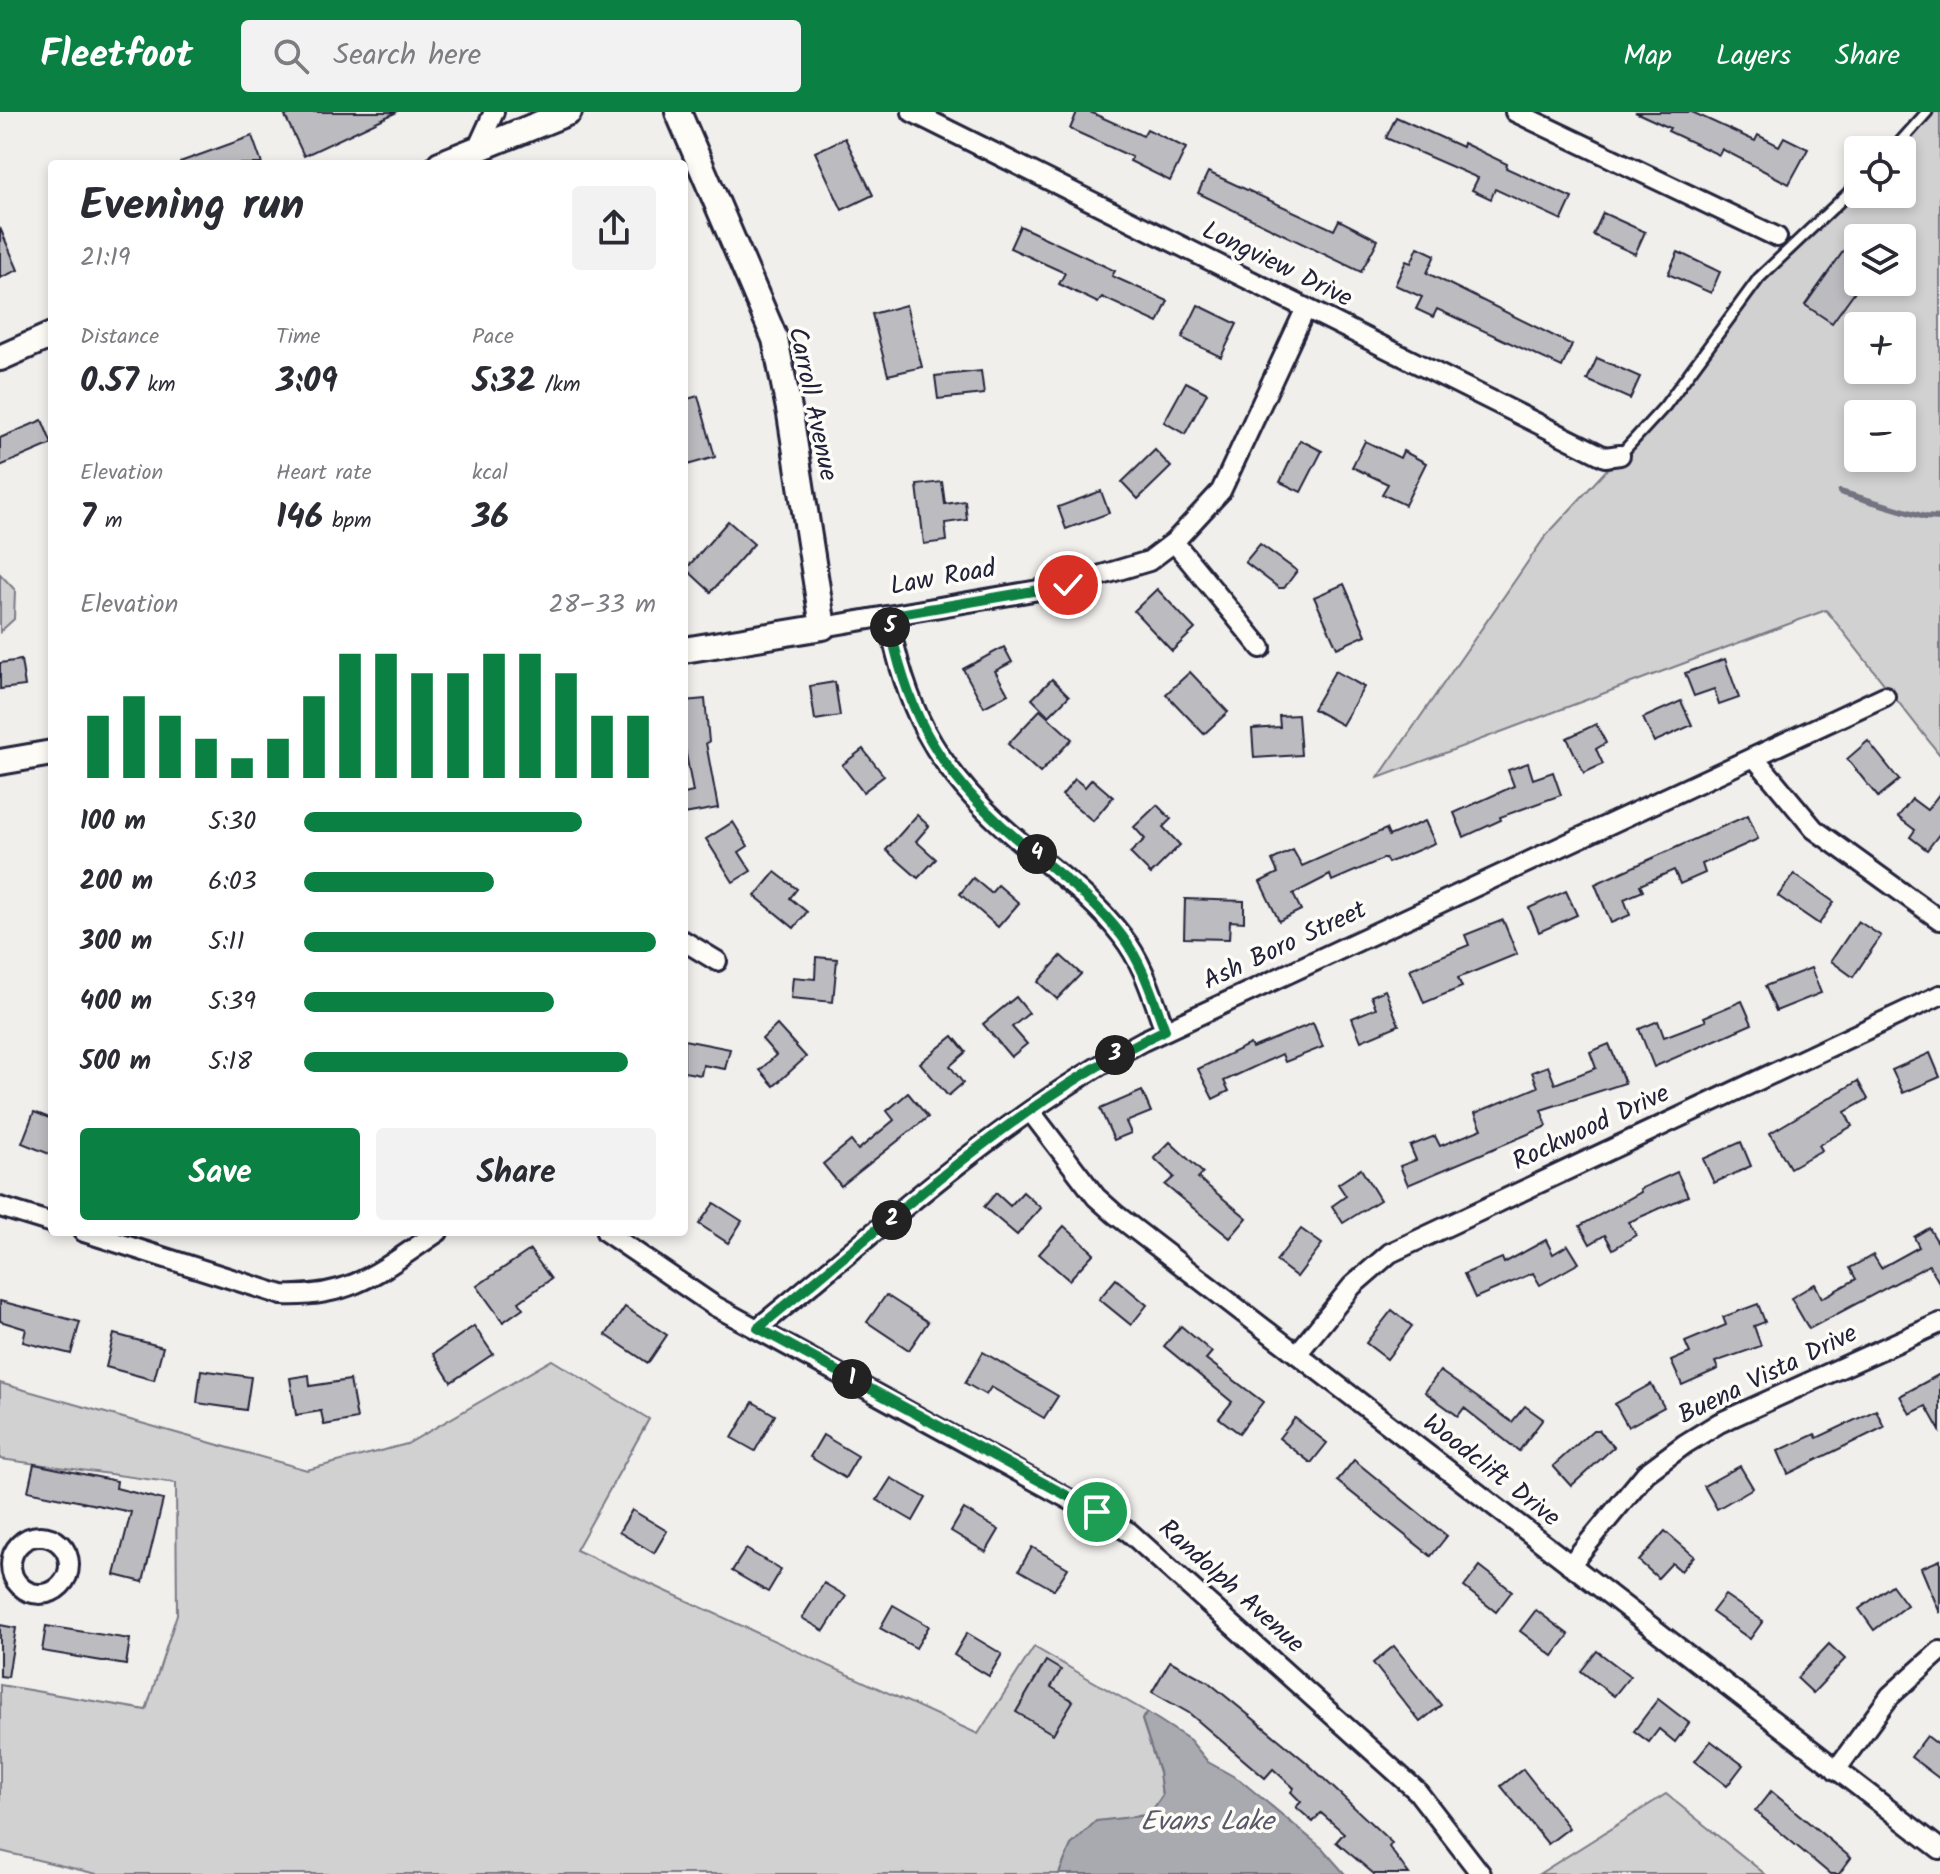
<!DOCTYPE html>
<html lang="en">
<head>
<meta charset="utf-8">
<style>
	body { margin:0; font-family:Kalam,sans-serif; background:#f2f2f3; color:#2b2b33; height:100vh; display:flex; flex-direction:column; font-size:30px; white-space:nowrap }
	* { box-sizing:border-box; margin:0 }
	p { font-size:26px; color:#7c7c81 }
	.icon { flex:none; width:44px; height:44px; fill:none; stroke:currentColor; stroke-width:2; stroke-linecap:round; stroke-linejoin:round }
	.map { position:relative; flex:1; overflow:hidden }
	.details { position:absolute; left:48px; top:48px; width:640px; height:1076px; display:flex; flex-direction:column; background:#fff; border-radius:8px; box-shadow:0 4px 12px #0003 }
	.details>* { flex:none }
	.tools { position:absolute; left:1844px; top:24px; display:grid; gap:16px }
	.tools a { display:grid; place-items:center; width:72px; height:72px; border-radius:8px; background:#fff; box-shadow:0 4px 12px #0003; font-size:40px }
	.pin { position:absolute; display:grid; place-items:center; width:68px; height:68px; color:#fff; margin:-34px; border:4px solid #fff; border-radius:50%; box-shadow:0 2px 8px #0007 }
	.km { position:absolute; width:40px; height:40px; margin:-20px; border-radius:50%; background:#222; color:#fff; font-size:22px; line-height:40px; text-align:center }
	.round { display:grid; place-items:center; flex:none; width:84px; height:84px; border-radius:8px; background:#f2f2f3 }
	.headline { display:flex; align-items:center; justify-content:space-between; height:136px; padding:0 32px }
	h1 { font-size:44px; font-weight:800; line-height:60px }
	.metrics { display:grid; grid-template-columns:repeat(3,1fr); gap:12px; height:136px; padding:8px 32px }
	.metrics div { display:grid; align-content:center }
	.metrics b { font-size:34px; font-weight:800 }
	.metrics small { font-size:22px; font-weight:400 }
	.metrics p { font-size:22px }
	.chart { height:224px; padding:16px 32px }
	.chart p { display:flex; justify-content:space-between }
	.chart svg { width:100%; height:144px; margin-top:8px; stroke:#0b8043; stroke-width:6 }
	.action { display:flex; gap:16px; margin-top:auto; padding:16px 32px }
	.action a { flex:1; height:92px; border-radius:8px; background:#0b8043; color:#fff; font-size:32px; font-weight:800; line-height:92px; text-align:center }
	.action a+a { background:#f2f2f3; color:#2b2b33 }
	ul { padding:0 32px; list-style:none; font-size:26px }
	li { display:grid; grid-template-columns:128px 96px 1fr; align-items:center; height:60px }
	li i { height:20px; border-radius:10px; background:#0b8043 }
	header { display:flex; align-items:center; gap:48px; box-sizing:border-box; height:112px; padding:0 40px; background:#0b8043; color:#fff }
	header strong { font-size:38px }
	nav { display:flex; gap:44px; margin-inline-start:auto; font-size:28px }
	.search { width:560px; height:72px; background:#f2f2f3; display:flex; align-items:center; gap:20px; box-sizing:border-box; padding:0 28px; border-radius:8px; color:#7c7c81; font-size:30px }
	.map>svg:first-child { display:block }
	.green { fill:#d2d1d1; stroke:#7a7a86; stroke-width:2; fill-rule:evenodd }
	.water { fill:#a9a9b0; stroke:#737381; stroke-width:2 }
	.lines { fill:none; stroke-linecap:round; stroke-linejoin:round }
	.stream { stroke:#737381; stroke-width:6 }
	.building { fill:#bcbcc0; stroke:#22223b; stroke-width:2 }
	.service-casing { stroke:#22223b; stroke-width:15 }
	.minor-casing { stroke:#22223b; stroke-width:24 }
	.tertiary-casing { stroke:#22223b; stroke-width:30 }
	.service { stroke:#fdfcf7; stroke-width:9 }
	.minor { stroke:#fdfcf7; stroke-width:18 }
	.tertiary { stroke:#fdfcf7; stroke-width:24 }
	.route-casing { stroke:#fff; stroke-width:16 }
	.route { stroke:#0b8043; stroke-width:10 }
	.labels { text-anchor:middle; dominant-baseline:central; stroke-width:7; stroke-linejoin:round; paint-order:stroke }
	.street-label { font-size:26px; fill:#22223b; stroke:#fdfcf7 }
	.water-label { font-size:28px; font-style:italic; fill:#58586a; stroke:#fdfcf7 }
</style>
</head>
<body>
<header>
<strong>Fleetfoot</strong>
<div class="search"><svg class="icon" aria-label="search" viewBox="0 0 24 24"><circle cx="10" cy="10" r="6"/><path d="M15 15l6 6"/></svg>Search here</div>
<nav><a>Map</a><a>Layers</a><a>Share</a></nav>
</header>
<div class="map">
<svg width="1940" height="1762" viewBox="0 0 1940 1762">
	<rect width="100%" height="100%" fill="#f0efec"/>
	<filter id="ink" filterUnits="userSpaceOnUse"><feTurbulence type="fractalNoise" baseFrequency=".0125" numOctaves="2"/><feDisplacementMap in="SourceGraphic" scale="16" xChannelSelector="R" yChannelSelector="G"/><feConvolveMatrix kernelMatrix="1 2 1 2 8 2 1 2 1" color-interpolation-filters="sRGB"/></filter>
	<g filter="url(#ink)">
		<g class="green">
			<path d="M1925,0H1940V643L1826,498L1378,666L1545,425L1665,294L1759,166L1858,72V82H1902V38H1892ZM1858,126H1902V170H1858ZM1858,214H1902V258H1858ZM1858,302H1902V346H1858Z"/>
			<polygon points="0,462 15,478 14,507 0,520"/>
			<polygon points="552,1248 649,1307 576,1438 978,1622 1034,1535 1148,1601 1142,1608 1159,1660 1162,1684 1149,1703 1133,1704 1071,1733 1059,1762 97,1762 0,1739 0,1573 146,1598 177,1502 176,1371 0,1347 0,1271 307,1358 407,1332"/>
			<polygon points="1666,1682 1765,1762 1539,1762"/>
		</g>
		<polygon class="water" points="1148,1601 1190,1628 1208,1650 1240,1668 1322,1736 1345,1762 1059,1762 1071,1733 1096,1709 1149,1703 1162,1684 1159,1660 1142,1607"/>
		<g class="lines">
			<polyline class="stream" points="1840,380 1925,405 1940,406"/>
		</g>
		<g class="building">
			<polygon points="294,0 397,0 304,44 285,4"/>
			<polygon points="1077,0 1090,0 1143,24 1147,17 1186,36 1170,69 1130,49 1132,45 1070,17"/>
			<polygon points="1635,0 1692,0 1755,29 1758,23 1779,34 1784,25 1808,37 1789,72 1722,37 1719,43 1668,19 1670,16"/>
			<polygon points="1396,5 1462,35 1463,31 1507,52 1506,56 1572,86 1562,108 1495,77 1491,87 1472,78 1478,66 1386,26"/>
			<polygon points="252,24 262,52 180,52 180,50"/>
			<polygon points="845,26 873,83 842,98 815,40"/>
			<polygon points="1208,60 1334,118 1339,108 1378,128 1361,160 1198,81"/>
			<polygon points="1603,101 1645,120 1635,142 1593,123"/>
			<polygon points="1020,114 1115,159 1112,164 1168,189 1158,211 1102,185 1098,191 1059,172 1065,161 1010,136"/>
			<polygon points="0,116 18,158 0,166"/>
			<polygon points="1847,134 1858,142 1858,175 1832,211 1805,193"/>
			<polygon points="1418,135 1435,143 1427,161 1572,233 1562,255 1437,197 1433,205 1416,197 1422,185 1395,173 1406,149 1411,151"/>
			<polygon points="1678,140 1720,160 1711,181 1668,162"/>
			<polygon points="906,193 922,255 888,263 872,202"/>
			<polygon points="1198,193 1237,212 1221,245 1182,226"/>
			<polygon points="1597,246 1640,265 1630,287 1587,268"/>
			<polygon points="981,259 984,282 938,287 935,264"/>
			<polygon points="1186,270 1207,281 1185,322 1164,310"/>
			<polygon points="698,284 715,345 684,354 684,288"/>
			<polygon points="42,308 52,332 0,354 0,326"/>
			<polygon points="1300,328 1322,339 1301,380 1280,370"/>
			<polygon points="1365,329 1400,346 1403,339 1426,351 1405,393 1382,382 1388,372 1352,355"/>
			<polygon points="1155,338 1171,355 1138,387 1122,370"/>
			<polygon points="942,370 945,392 965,389 967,408 945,411 947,429 924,432 917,373"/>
			<polygon points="1101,379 1109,401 1066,417 1058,395"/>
			<polygon points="728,409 754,432 711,480 686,457"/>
			<polygon points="1260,432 1297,459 1284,476 1279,476 1245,450"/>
			<polygon points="1344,472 1366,523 1337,536 1314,485"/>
			<polygon points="1157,477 1195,517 1172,539 1134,499"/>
			<polygon points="1004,535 1012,550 995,559 1008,582 984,595 963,557"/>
			<polygon points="1725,547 1739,586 1719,593 1714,577 1694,584 1685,561"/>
			<polygon points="21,548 25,574 0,577 0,551"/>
			<polygon points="1335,559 1364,575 1342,613 1313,597"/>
			<polygon points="1190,560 1228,600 1204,622 1166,582"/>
			<polygon points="1052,567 1069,584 1049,604 1032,587"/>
			<polygon points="835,570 840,604 815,608 810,574"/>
			<polygon points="705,587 709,630 706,631 718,696 684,702 684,682 693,680 684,631 684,589"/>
			<polygon points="1681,589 1692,613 1654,630 1643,606"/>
			<polygon points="1040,598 1072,627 1040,661 1008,632"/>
			<polygon points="1298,603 1301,643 1254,646 1252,617 1280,615 1279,604"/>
			<polygon points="1596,612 1606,631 1596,637 1603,652 1584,661 1567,626"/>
			<polygon points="1868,629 1899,668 1878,685 1847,647"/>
			<polygon points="863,637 884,664 863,680 842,653"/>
			<polygon points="1528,651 1533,667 1553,660 1561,683 1500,705 1501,708 1464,725 1454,701 1514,674 1508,658"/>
			<polygon points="1075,667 1085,675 1092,667 1113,685 1093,709 1062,683"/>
			<polygon points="1940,681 1940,721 1927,738 1910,725 1915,718 1898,705 1912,687 1927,698"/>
			<polygon points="1157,693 1171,707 1163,715 1180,733 1151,762 1130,741 1145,727 1134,715"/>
			<polygon points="917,703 929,714 916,729 936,747 918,766 886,738"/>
			<polygon points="1748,703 1758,727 1702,752 1705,761 1680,772 1674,758 1640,773 1643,779 1624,787 1630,803 1611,811 1595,772"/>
			<polygon points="1425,709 1435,731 1388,751 1385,746 1332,769 1330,763 1293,782 1301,798 1279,809 1260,770 1278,761 1272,748 1293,738 1302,754 1386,717 1389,724"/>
			<polygon points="733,710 748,734 739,740 751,759 733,770 706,727"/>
			<polygon points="775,760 797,777 790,786 807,800 794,816 755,784"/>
			<polygon points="1794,762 1834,790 1819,812 1778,784"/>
			<polygon points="973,766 991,781 998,773 1019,791 998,815 960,782"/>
			<polygon points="1566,779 1577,803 1539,820 1529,796"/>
			<polygon points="1185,787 1244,789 1244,810 1230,809 1229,827 1184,826"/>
			<polygon points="1503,808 1517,842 1458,866 1462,875 1424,891 1410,857 1469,833 1465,823"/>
			<polygon points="1858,809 1881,824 1853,865 1831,849"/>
			<polygon points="1061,844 1081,862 1057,887 1038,870"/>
			<polygon points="816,845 837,847 833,890 791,886 793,865 815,867"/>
			<polygon points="1811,856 1821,881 1776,899 1765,874"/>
			<polygon points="1385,878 1399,913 1361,929 1352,906 1376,896 1371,884"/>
			<polygon points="1016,885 1029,901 1012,915 1027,932 1011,945 983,912"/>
			<polygon points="1742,889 1752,912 1654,955 1639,917 1658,909 1664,925 1706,909 1704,905"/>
			<polygon points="1313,911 1323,935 1285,950 1282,942 1224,969 1229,979 1213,987 1198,957 1250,932 1252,936"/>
			<polygon points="777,913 806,945 774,974 760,958 776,943 762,927"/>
			<polygon points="953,924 966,940 950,954 963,971 948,984 920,951"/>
			<polygon points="684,928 730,937 725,957 703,953 701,963 684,960"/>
			<polygon points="1609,932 1625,971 1541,998 1547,1014 1408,1073 1400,1054 1416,1048 1410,1034 1435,1024 1440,1034 1482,1017 1475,1001 1538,975 1532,960 1548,954 1555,972 1596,956 1590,940"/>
			<polygon points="1930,941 1940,965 1903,981 1892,958"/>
			<polygon points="1858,969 1868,987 1845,1000 1852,1014 1819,1033 1822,1038 1790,1056 1770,1021"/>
			<polygon points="1142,979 1151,1000 1126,1010 1131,1021 1114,1028 1100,997"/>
			<polygon points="908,981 928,1005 841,1074 823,1052 851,1029 858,1038 894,1008 887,999"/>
			<polygon points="34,1000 52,1007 52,1043 22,1031"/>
			<polygon points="1170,1030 1203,1061 1198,1066 1247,1106 1230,1126 1165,1073 1174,1065 1154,1046"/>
			<polygon points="1741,1030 1751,1054 1714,1071 1703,1047"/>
			<polygon points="1361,1057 1380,1088 1343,1111 1332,1094 1346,1084 1338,1072"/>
			<polygon points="1677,1060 1688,1084 1629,1110 1636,1123 1613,1137 1605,1123 1590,1132 1580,1114 1641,1080 1640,1077"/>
			<polygon points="1023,1080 1041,1096 1017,1123 984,1095 996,1081 1010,1094"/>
			<polygon points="714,1091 742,1109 728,1131 699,1112"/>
			<polygon points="1064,1114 1094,1141 1069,1168 1039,1142"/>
			<polygon points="1929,1116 1940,1134 1940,1172 1929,1153 1809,1217 1791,1186 1815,1172 1822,1186 1856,1167 1850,1156 1873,1143 1881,1156 1919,1135 1914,1125"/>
			<polygon points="1301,1117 1322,1132 1297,1165 1276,1149"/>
			<polygon points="1546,1128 1553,1142 1568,1133 1579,1151 1540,1173 1533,1161 1475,1186 1464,1162 1502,1146 1504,1151"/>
			<polygon points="530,1138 551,1167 519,1190 523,1196 503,1210 477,1174"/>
			<polygon points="1116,1167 1147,1193 1131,1213 1099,1187"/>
			<polygon points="886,1183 928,1210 909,1238 867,1210"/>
			<polygon points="0,1189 80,1210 71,1242 23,1230 26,1217 0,1209"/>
			<polygon points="1758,1192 1765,1210 1754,1214 1761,1234 1715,1250 1718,1257 1682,1273 1671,1249 1690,1241 1685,1230 1726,1213 1723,1205"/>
			<polygon points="625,1195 667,1223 648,1251 606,1223"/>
			<polygon points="1392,1198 1412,1214 1387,1247 1366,1231"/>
			<polygon points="474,1214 493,1242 451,1270 433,1242"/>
			<polygon points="1181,1214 1212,1240 1206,1247 1263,1290 1239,1321 1219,1306 1232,1290 1164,1234"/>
			<polygon points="114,1222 163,1235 154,1268 106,1255"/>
			<polygon points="983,1240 1058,1284 1044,1306 991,1275 986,1283 965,1271"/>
			<polygon points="201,1258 251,1265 246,1298 197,1291"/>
			<polygon points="1440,1259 1512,1310 1525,1294 1543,1307 1519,1339 1464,1296 1458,1304 1425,1280"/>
			<polygon points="1940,1262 1940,1319 1926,1294 1910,1302 1900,1284"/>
			<polygon points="309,1263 310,1274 350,1268 357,1307 324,1313 321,1299 296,1303 290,1266"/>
			<polygon points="1651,1272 1664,1295 1628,1315 1615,1292"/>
			<polygon points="753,1290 775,1303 755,1339 732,1326"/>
			<polygon points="1876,1298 1884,1315 1788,1362 1778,1339 1815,1322 1817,1326"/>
			<polygon points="1295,1306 1327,1331 1311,1351 1279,1326"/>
			<polygon points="1593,1318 1599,1318 1614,1335 1571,1374 1553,1354"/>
			<polygon points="823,1323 858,1344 845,1366 810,1345"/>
			<polygon points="1354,1348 1447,1424 1431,1444 1337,1369"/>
			<polygon points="34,1352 117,1369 116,1376 163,1388 143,1470 115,1463 131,1400 28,1379"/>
			<polygon points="1740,1354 1753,1376 1717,1397 1704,1374"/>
			<polygon points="891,1366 926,1386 913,1409 877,1388"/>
			<polygon points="964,1397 999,1418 986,1440 951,1419"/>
			<polygon points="632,1398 667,1419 654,1441 619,1420"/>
			<polygon points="1665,1419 1694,1444 1681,1459 1672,1451 1658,1466 1639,1449"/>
			<polygon points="1032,1435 1068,1456 1054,1478 1019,1458"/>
			<polygon points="746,1437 781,1458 768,1480 732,1459"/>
			<polygon points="1940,1448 1940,1501 1921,1456"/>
			<polygon points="1480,1454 1512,1479 1496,1500 1464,1475"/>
			<polygon points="824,1471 846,1484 824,1519 802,1506"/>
			<polygon points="1892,1473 1907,1493 1874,1518 1859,1497"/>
			<polygon points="1725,1483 1763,1509 1750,1527 1712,1500"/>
			<polygon points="893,1493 929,1514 916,1536 880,1516"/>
			<polygon points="1536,1498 1569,1523 1553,1544 1520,1519"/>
			<polygon points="0,1513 16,1516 8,1565 0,1564"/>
			<polygon points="46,1514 130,1527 126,1553 42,1539"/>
			<polygon points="967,1521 1002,1542 989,1564 954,1543"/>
			<polygon points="1829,1532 1845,1547 1813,1581 1797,1566"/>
			<polygon points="1394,1534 1441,1593 1420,1610 1373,1551"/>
			<polygon points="1597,1539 1630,1564 1614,1584 1581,1559"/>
			<polygon points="1046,1549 1061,1558 1051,1575 1073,1589 1053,1622 1016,1600"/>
			<polygon points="1170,1549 1207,1569 1305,1649 1392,1731 1389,1735 1409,1762 1374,1762 1336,1730 1344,1721 1321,1701 1313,1710 1296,1695 1301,1690 1291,1680 1294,1676 1273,1657 1265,1666 1189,1601 1152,1580"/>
			<polygon points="1658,1587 1689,1611 1675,1630 1659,1617 1649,1630 1634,1619"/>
			<polygon points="1927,1624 1940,1634 1940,1667 1911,1645"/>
			<polygon points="1711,1629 1743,1653 1727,1674 1695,1649"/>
			<polygon points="1523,1657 1569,1716 1548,1732 1501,1674"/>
			<polygon points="1771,1679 1851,1746 1839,1762 1830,1762 1755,1699"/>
		</g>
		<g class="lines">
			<g class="service-casing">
				<g id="service">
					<polyline points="1893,38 1927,0"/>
					<polyline points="1620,343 1665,294 1759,166 1858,72"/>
				</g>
			</g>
			<g class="minor-casing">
				<g id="minor">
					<polyline points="912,0 1605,345 1620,343"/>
					<polyline points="1515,0 1777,125"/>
					<polyline points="478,35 494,0"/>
					<polyline points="1174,430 1261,536"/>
					<path d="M888,504C905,594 933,651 1001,713C1042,751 1088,779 1122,824C1144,852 1153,886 1165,918"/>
					<polyline points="823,515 1068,473 1149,449 1174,430 1221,379 1305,198"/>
					<polyline points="1755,646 1814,717 1940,808"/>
					<polyline points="684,829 717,849"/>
					<polyline points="1031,1000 1096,1085 1115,1102 1940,1737"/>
					<polyline points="0,1095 52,1111"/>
					<path d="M84,1120L282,1183C354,1186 382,1157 438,1120"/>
					<polyline points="606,1120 713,1193 1129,1420 1417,1679 1481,1762"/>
					<path d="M758,1216C882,1116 1002,1004 1143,929L1885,584"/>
					<polyline points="1297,1242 1352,1174 1390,1141 1940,883"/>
					<circle cx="40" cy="1453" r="29"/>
					<polyline points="1570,1453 1646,1361 1685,1332 1719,1311 1940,1211"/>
					<polyline points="1836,1658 1890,1584 1940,1539"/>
				</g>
			</g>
			<g class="tertiary-casing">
				<g id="tertiary">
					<polyline points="678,0 775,227 790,302 823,515 684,538"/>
					<polyline points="440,52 569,0"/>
					<polyline points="0,246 52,223"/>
					<polyline points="0,650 52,641"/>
				</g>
			</g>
			<use href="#service" class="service"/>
			<use href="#minor" class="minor"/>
			<use href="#tertiary" class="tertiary"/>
		</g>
	</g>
	<g class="lines" filter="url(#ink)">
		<g class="route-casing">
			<path id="route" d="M1068,473L888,504C905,594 933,651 1001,713C1042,751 1088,779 1122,824C1143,852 1153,886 1165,918C1019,987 884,1114 758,1216L1097,1400"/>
		</g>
		<use href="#route" class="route"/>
	</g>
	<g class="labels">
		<g class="street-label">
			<text transform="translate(1277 153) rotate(26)">Longview Drive</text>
			<text transform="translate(812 292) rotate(78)">Carroll Avenue</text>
			<text transform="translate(943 466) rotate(-10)">Law Road</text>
			<text transform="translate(1285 834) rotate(-25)">Ash Boro Street</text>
			<text transform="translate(1591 1016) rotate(-25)">Rockwood Drive</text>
			<text transform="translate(1768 1263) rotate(-26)">Buena Vista Drive</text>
			<text transform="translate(1491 1359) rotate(38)">Woodclift Drive</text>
			<text transform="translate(1231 1475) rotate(42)">Randolph Avenue</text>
		</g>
		<g class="water-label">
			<text x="1207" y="1710">Evans Lake</text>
		</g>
	</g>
</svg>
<div class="tools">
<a><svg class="icon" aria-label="locate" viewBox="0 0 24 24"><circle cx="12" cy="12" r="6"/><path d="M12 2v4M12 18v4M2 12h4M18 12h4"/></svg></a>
<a><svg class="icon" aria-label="layers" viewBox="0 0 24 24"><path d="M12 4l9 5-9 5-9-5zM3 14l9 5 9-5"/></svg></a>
<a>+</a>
<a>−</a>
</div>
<div class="pin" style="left:1097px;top:1400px;background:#1e9e55"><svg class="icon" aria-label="arrive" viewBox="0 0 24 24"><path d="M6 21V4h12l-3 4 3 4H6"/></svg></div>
<div class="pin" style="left:1068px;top:473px;background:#d93025"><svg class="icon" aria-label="check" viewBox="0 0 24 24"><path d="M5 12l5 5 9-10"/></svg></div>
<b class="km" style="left:852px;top:1267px">1</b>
<b class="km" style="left:892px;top:1108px">2</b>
<b class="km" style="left:1115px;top:943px">3</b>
<b class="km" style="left:1037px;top:742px">4</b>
<b class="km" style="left:890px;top:515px">5</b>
<section class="details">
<div class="headline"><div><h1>Evening run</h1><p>21:19</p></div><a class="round"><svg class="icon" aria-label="share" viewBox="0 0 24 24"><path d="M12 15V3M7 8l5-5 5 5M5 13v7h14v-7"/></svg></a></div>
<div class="metrics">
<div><p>Distance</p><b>0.57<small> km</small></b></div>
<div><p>Time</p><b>3:09</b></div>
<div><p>Pace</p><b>5:32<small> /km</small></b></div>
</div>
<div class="metrics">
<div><p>Elevation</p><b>7<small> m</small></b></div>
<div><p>Heart rate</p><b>146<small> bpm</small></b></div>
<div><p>kcal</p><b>36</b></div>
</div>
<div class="chart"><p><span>Elevation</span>28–33 m</p>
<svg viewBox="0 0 160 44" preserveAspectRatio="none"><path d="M5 44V25M15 44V19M25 44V25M35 44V32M45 44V38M55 44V32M65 44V19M75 44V6M85 44V6M95 44V12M105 44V12M115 44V6M125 44V6M135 44V12M145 44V25M155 44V25"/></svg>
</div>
<ul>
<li><b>100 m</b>5:30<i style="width:79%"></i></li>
<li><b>200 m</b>6:03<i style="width:54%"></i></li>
<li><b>300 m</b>5:11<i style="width:100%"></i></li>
<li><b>400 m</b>5:39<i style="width:71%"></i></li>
<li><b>500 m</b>5:18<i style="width:92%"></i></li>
</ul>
<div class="action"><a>Save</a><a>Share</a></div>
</section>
</div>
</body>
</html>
